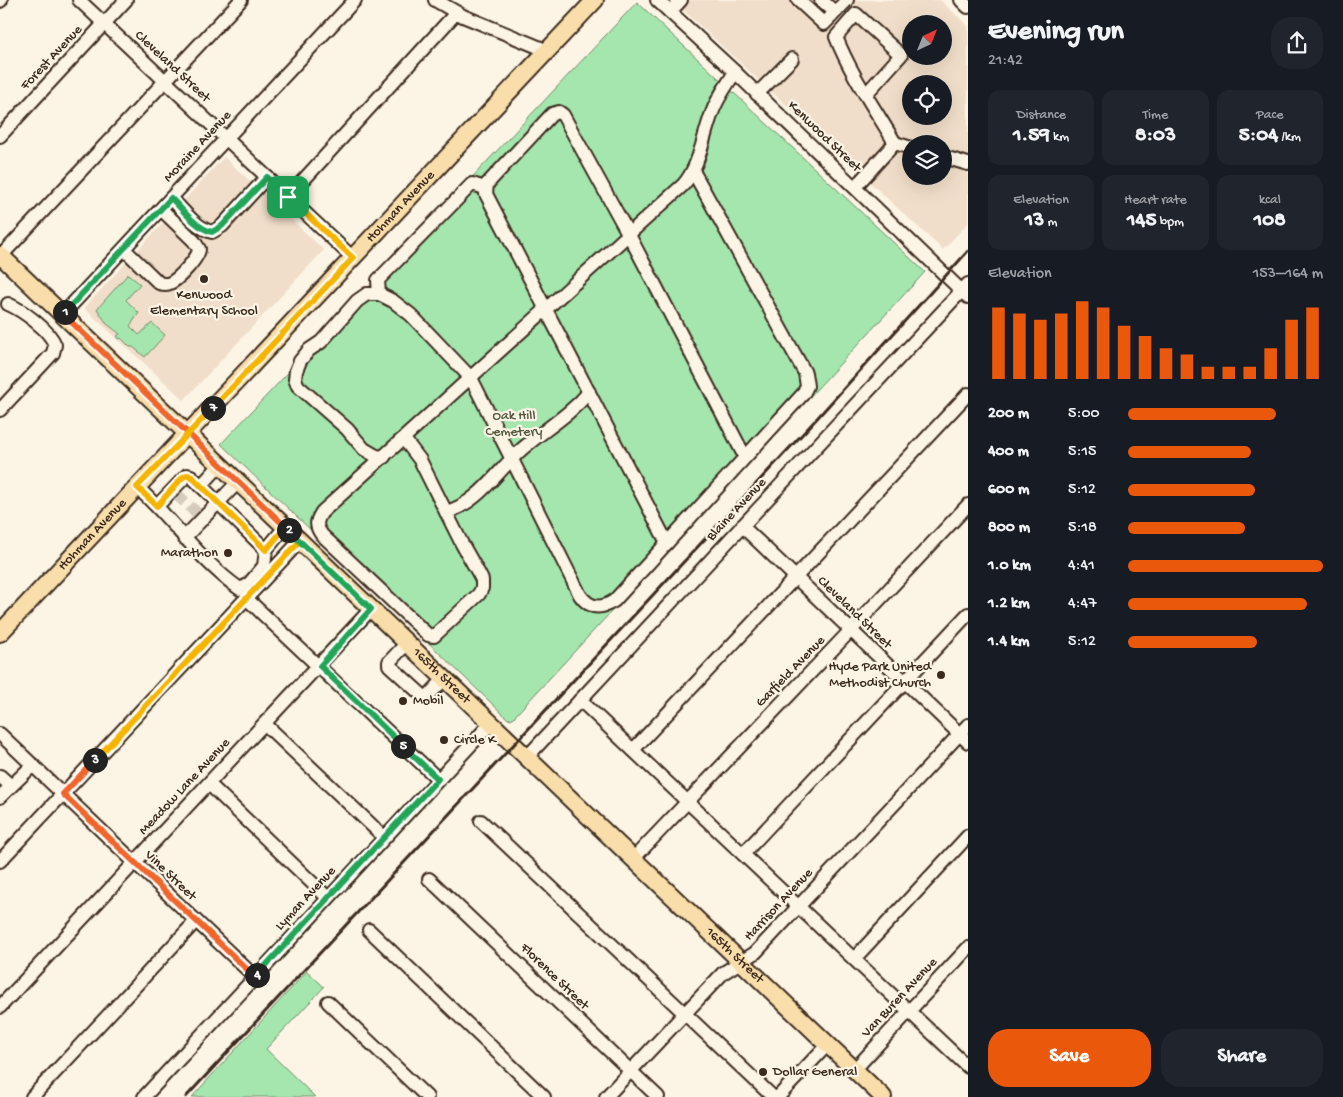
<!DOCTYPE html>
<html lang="en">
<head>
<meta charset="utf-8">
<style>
	body { margin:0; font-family:"Gochi Hand",sans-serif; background:#20242c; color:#f1f3f6; height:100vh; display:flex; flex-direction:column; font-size:19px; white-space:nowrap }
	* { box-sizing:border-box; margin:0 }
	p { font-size:16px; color:#9ea1a6 }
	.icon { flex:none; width:28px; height:28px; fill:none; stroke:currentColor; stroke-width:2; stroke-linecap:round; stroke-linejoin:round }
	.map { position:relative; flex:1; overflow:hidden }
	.drawer { display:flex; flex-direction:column; background:#171b24; width:375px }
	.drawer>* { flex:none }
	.needle { width:32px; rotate:43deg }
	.fabs { position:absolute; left:902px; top:15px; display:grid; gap:10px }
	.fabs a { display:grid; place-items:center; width:50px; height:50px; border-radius:50%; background:#171b24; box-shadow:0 5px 20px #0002; font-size:25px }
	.pin { position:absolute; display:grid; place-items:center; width:42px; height:42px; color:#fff; margin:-21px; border-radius:10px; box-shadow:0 2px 8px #0006 }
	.km { position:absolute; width:25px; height:25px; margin:-12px; border-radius:50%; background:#222; color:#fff; font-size:14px; line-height:25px; text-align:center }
	.round { display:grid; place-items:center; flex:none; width:52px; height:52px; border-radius:20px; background:#20242c }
	.headline { display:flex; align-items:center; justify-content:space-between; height:85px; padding:0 20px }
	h1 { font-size:28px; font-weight:700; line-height:38px }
	.stats { display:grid; grid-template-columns:repeat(3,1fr); gap:8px; height:85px; padding:5px 20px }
	.stats div { display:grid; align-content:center; border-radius:12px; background:#20242c; text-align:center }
	.stats b { font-size:21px; font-weight:700 }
	.stats small { font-size:14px; font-weight:400 }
	.stats p { font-size:14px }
	.chart { height:140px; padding:10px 20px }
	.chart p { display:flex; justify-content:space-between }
	.chart svg { width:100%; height:90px; margin-top:5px; stroke:#ea580c; stroke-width:6 }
	.action { display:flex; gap:10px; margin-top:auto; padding:10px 20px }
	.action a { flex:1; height:58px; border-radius:20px; background:#ea580c; color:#fff; font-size:20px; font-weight:700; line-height:58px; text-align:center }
	.action a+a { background:#20242c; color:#f1f3f6 }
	ul { padding:0 20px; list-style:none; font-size:16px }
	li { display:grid; grid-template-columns:80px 60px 1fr; align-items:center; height:38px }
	li i { height:12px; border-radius:6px; background:#ea580c }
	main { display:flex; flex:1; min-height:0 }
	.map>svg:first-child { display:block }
	.built { fill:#f1deca; fill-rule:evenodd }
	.green { fill:#a5e6af; stroke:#708866 }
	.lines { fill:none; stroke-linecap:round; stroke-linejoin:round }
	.minor-tunnel { stroke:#d5ccbd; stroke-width:12; stroke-dasharray:12 6; stroke-linecap:butt }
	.minor-casing { stroke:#3b2a1e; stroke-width:16 }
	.major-casing { stroke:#3b2a1e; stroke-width:20 }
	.minor { stroke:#fcf5e5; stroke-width:12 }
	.major { stroke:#f9deab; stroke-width:16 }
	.rail { stroke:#3b2a1e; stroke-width:3 }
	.split-1-casing { stroke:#fff; stroke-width:10 }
	.split-2-casing { stroke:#fff; stroke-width:10 }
	.split-3-casing { stroke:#fff; stroke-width:10 }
	.split-4-casing { stroke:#fff; stroke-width:10 }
	.split-5-casing { stroke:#fff; stroke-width:10 }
	.split-6-casing { stroke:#fff; stroke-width:10 }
	.split-7-casing { stroke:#fff; stroke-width:10 }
	.split-8-casing { stroke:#fff; stroke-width:10 }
	.split-1 { stroke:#22a559; stroke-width:6 }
	.split-2 { stroke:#f0652b; stroke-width:6 }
	.split-3 { stroke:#f5b400; stroke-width:6 }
	.split-4 { stroke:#f0652b; stroke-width:6 }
	.split-5 { stroke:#22a559; stroke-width:6 }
	.split-6 { stroke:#22a559; stroke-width:6 }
	.split-7 { stroke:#f5b400; stroke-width:6 }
	.split-8 { stroke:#f5b400; stroke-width:6 }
	.poi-dot { fill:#3b2a1e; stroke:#fcf5e5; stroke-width:2 }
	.labels { text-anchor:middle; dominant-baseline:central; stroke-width:4.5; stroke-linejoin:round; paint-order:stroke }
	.street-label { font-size:14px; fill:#3b2a1e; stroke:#fcf5e5 }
	.poi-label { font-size:14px; fill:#3b2a1e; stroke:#fcf5e5; text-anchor:start }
	.park-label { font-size:14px; fill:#565942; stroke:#fcf5e5 }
</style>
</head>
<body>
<main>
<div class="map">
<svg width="968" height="1097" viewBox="0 0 968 1097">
	<rect width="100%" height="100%" fill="#fcf5e5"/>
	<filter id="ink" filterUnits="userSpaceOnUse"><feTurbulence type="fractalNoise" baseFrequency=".02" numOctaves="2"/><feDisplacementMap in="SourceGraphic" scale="10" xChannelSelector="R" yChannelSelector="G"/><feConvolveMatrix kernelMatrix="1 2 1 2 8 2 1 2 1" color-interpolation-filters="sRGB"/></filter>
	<g filter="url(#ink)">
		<g class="built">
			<path d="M672,0H940L968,26V223L943,250ZM911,24H944V56H911ZM911,84H944V116H911ZM911,144H944V176H911Z"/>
			<polygon points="224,157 324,250 184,400 84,308"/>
		</g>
		<g class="green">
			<polygon points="637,2 925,272 513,718 508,719 221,444"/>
			<polygon points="128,274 140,284 126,300 139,313 130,326 139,335 152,323 165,335 145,357 133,347 130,347 121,338 119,339 117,336 120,334 107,324 97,309"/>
			<polygon points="307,971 324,987 266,1049 315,1097 192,1097"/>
		</g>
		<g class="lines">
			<polyline class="minor-tunnel" points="176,494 197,513"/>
			<g class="minor-casing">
				<g id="minor">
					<polyline points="79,0 353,258"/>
					<polyline points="435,0 463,16 548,51"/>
					<polyline points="657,0 735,72 968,297"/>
					<polyline points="798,0 824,24 847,0"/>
					<polyline points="821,0 835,12"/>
					<polyline points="961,0 968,7"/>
					<polyline points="0,1 1,0"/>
					<polyline points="670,12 681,0"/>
					<polyline points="757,94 792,59"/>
					<polyline points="0,136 126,0"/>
					<polyline points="895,143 911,148"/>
					<polyline points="944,157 968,164"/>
					<path d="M855,187L895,143C875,109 851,75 836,37L856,14L901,55L866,94"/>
					<polyline points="288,197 456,13"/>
					<path d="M171,198C182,209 196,228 212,232L222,226L267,177"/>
					<path d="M124,249L159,283C163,284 166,285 170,283C178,280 199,257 199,249L194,241L161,209"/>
					<polyline points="1,256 241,0"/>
					<polyline points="379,294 378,280 472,184 485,188"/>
					<polyline points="63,314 355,0"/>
					<path d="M0,410L53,353L55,345C50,330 22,310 8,304"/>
					<path d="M404,439L420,460L462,544L479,574L482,580V588L479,594L434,636L428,635L322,535C315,526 316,521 322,512L683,185C700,166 703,136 712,113C717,98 727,85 735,72"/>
					<path d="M384,457L376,456L364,449L347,429L298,386L295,379L296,371L300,361L309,350L321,342L357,301L367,294H379L393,301L411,315L471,378L580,595C590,609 601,609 614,601L803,394L807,386L805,373L693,171"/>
					<polyline points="201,486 220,465"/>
					<path d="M137,487C172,519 201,562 240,589L248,585L264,566L266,550"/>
					<polyline points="157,506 187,475 191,476 266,550 285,527"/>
					<path d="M446,512C478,504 498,470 522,449C545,429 570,415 589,392"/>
					<polyline points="742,526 968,742"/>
					<polyline points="184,538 238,482"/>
					<polyline points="667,543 486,194 487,184 552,114 559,112 563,115 629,235 745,457"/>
					<polyline points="246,598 438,779"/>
					<polyline points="407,643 389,662 389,665 423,696 428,696 444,679"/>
					<polyline points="580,700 968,1067"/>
					<polyline points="265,724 384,837"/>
					<polyline points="0,734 255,977"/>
					<polyline points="633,750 968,394"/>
					<polyline points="527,757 968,284"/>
					<polyline points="0,776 11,786"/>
					<polyline points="209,784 328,898"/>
					<polyline points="0,797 33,765"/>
					<polyline points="481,821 773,1097"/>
					<polyline points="743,854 968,614"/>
					<polyline points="633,859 851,630 968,505"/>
					<polyline points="0,861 300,541"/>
					<polyline points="429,879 658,1097"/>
					<polyline points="369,930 544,1097"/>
					<polyline points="854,959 968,836"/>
					<polyline points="328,1002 427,1097"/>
					<polyline points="0,1007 371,609"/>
					<polyline points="855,1069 968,948"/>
					<polyline points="32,1097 196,921"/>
					<polyline points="144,1097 491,723"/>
					<polyline points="606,1097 723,973 755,953 968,725"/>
					<polyline points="778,1097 828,1044"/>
				</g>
			</g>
			<g class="major-casing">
				<g id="major">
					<path id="s1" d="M0,255L883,1097"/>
					<path id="s2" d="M0,633L595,0"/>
				</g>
			</g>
			<use href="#minor" class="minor"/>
			<use href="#major" class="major"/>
			<polyline class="rail" points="186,1097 810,426 968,251"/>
		</g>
	</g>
	<g class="lines" filter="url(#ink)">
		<g class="split-1-casing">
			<path id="split-1" d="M65,312L171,198C182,209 196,228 212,232L222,226L267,177L288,197"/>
		</g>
		<g class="split-2-casing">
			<polyline id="split-2" points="65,312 63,314 289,530"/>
		</g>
		<g class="split-3-casing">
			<polyline id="split-3" points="95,760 300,541 289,530"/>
		</g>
		<g class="split-4-casing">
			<polyline id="split-4" points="95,760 63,794 255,977 257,975"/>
		</g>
		<g class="split-5-casing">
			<polyline id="split-5" points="257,975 438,779 403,746"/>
		</g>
		<g class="split-6-casing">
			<polyline id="split-6" points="283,530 285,527 371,609 320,666 403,746"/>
		</g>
		<g class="split-7-casing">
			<polyline id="split-7" points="213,408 137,487 157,506 183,477 187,475 191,476 266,550 283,530"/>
		</g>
		<g class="split-8-casing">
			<polyline id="split-8" points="213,408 353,258 288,197"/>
		</g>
		<use href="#split-1" class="split-1"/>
		<use href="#split-2" class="split-2"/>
		<use href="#split-3" class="split-3"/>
		<use href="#split-4" class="split-4"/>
		<use href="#split-5" class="split-5"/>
		<use href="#split-6" class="split-6"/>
		<use href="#split-7" class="split-7"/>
		<use href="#split-8" class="split-8"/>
	</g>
	<g class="poi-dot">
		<circle cx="204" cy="279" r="5"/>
		<circle cx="228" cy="553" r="5"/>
		<circle cx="941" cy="675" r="5"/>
		<circle cx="403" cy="701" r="5"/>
		<circle cx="444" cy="740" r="5"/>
		<circle cx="763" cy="1072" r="5"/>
	</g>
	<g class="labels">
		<g class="street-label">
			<text transform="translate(52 58) rotate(-47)">Forest Avenue</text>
			<text transform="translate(172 67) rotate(43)">Cleveland Street</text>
			<text transform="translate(824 137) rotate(44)">Kenwood Street</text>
			<text transform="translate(198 147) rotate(-47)">Moraine Avenue</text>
			<text stroke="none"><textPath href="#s2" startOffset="585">Hohman Avenue</textPath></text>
			<text transform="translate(737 510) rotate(-47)">Blaine Avenue</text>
			<text stroke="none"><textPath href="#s2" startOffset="135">Hohman Avenue</textPath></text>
			<text transform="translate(854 613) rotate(44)">Cleveland Street</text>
			<text transform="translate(791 672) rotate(-46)">Garfield Avenue</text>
			<text stroke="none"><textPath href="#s1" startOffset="610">165th Street</textPath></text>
			<text transform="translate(185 787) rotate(-47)">Meadow Lane Avenue</text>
			<text transform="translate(170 876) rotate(44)">Vine Street</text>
			<text transform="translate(306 899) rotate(-47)">Lyman Avenue</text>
			<text transform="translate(779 905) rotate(-47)">Harrison Avenue</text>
			<text stroke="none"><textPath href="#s1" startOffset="1015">165th Street</textPath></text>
			<text transform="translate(554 977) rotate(44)">Florence Street</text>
			<text transform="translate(900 998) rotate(-47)">Van Buren Avenue</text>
		</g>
		<g class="poi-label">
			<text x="204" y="295" text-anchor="middle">Kenwood<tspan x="204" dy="16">Elementary School</tspan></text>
			<text x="218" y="553" text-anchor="end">Marathon</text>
			<text x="931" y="667" text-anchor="end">Hyde Park United<tspan x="931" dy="16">Methodist Church</tspan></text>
			<text x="413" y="701">Mobil</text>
			<text x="454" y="740">Circle K</text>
			<text x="773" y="1072">Dollar General</text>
		</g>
		<g class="park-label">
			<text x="514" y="416">Oak Hill<tspan x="514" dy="16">Cemetery</tspan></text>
		</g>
	</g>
</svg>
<div class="fabs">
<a><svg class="needle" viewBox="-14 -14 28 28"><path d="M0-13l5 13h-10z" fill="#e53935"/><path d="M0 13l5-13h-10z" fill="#9ea1a6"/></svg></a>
<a><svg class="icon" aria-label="locate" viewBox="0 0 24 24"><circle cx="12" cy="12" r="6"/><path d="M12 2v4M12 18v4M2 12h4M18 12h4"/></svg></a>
<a><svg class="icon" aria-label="layers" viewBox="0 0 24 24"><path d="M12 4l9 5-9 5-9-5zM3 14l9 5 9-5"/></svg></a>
</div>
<div class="pin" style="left:288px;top:197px;background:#1e9e55"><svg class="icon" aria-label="arrive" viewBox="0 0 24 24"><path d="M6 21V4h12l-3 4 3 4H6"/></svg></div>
<b class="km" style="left:65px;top:312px">1</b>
<b class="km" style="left:289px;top:530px">2</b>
<b class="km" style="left:95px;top:760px">3</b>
<b class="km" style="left:257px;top:975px">4</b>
<b class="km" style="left:403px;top:746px">5</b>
<b class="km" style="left:213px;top:408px">7</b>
</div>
<section class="drawer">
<div class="headline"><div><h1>Evening run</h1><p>21:42</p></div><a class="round"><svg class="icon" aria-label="share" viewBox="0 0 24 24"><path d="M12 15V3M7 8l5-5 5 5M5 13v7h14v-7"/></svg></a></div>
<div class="stats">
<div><p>Distance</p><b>1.59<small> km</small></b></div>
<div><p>Time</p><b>8:03</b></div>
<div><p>Pace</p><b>5:04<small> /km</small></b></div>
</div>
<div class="stats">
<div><p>Elevation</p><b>13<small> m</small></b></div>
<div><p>Heart rate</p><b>145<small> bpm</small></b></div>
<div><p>kcal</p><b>108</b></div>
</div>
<div class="chart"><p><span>Elevation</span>153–164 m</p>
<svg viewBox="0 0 160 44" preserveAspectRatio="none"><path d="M5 44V9M15 44V12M25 44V15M35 44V12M45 44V6M55 44V9M65 44V18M75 44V23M85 44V29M95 44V32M105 44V38M115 44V38M125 44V38M135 44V29M145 44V15M155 44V9"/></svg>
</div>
<ul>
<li><b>200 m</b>5:00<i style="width:76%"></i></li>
<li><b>400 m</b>5:15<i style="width:63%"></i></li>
<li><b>600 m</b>5:12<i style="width:65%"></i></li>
<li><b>800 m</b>5:18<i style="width:60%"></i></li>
<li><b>1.0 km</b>4:41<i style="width:100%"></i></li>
<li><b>1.2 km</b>4:47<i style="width:92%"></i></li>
<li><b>1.4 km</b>5:12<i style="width:66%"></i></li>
</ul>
<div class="action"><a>Save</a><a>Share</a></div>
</section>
</main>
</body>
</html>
